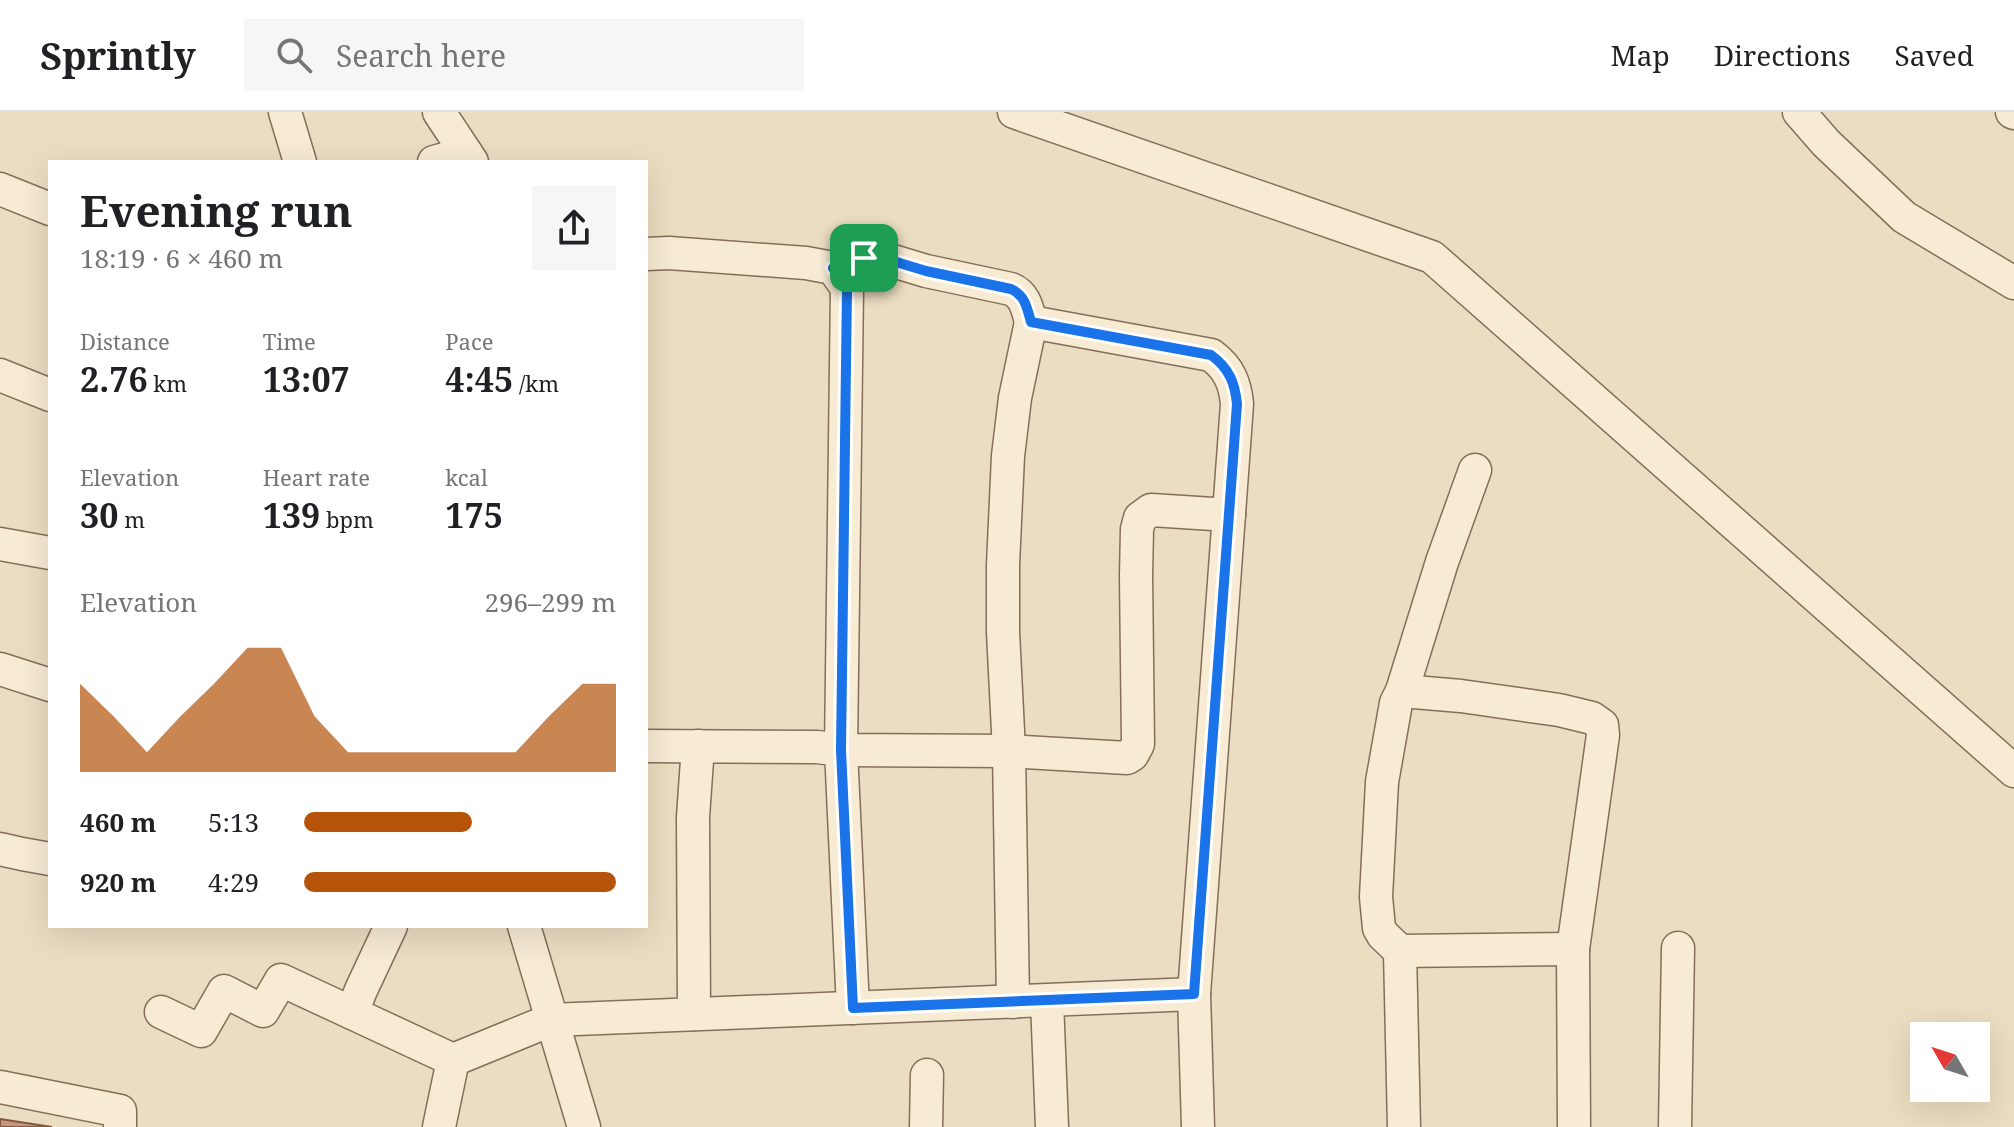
<!DOCTYPE html>
<html lang="en">
<head>
<meta charset="utf-8">
<style>
	body { margin:0; font-family:"Noto Serif",serif; background:#f6f6f6; color:#202124; height:100vh; display:flex; flex-direction:column; font-size:30px; white-space:nowrap }
	* { box-sizing:border-box; margin:0 }
	p { font-size:26px; color:#757577 }
	.icon { flex:none; width:44px; height:44px; fill:none; stroke:currentColor; stroke-width:2; stroke-linecap:round; stroke-linejoin:round }
	.map { position:relative; flex:1; overflow:hidden }
	.sheet { position:absolute; left:48px; top:48px; width:600px; height:768px; display:flex; flex-direction:column; background:#fff; border-radius:0px; box-shadow:0 8px 32px #0002 }
	.sheet>* { flex:none }
	.needle { width:52px; rotate:309deg }
	.fabs { position:absolute; left:1910px; top:910px; display:grid; gap:16px }
	.fabs a { display:grid; place-items:center; width:80px; height:80px; border-radius:0px; background:#fff; box-shadow:0 8px 32px #0002; font-size:40px }
	.pin { position:absolute; display:grid; place-items:center; width:68px; height:68px; color:#fff; margin:-34px; border-radius:16px; box-shadow:0 4px 12px #0006 }
	.round { display:grid; place-items:center; flex:none; width:84px; height:84px; border-radius:0px; background:#f6f6f6 }
	.head { display:flex; align-items:center; justify-content:space-between; height:136px; padding:0 32px }
	h1 { font-size:44px; font-weight:700; line-height:60px }
	.stats { display:grid; grid-template-columns:repeat(3,1fr); gap:12px; height:136px; padding:8px 32px }
	.stats div { display:grid; align-content:center }
	.stats b { font-size:34px; font-weight:700 }
	.stats small { font-size:22px; font-weight:400 }
	.stats p { font-size:22px }
	.chart { height:224px; padding:16px 32px }
	.chart p { display:flex; justify-content:space-between }
	.chart svg { width:100%; height:144px; margin-top:8px; fill:#b45309; opacity:.7 }
	ul { padding:0 32px; list-style:none; font-size:26px }
	li { display:grid; grid-template-columns:128px 96px 1fr; align-items:center; height:60px }
	li i { height:20px; border-radius:10px; background:#b45309 }
	header { display:flex; align-items:center; gap:48px; box-sizing:border-box; height:112px; padding:0 40px; background:#fff; border-bottom:2px solid #e0e0e0 }
	header strong { font-size:38px }
	nav { display:flex; gap:44px; margin-inline-start:auto; font-size:28px }
	.search { width:560px; height:72px; background:#f6f6f6; display:flex; align-items:center; gap:20px; box-sizing:border-box; padding:0 28px; border-radius:0px; color:#757577; font-size:30px }
	.map>svg:first-child { display:block }
	.building { fill:#c89679; stroke:#825841; stroke-width:2 }
	.lines { fill:none; stroke-linecap:round; stroke-linejoin:round }
	.minor-casing { stroke:#846e5a; stroke-width:35 }
	.minor { stroke:#f7ebd4; stroke-width:32 }
	.route-casing { stroke:#fff; stroke-width:16 }
	.route { stroke:#1a73e8; stroke-width:10 }
</style>
</head>
<body>
<header>
<strong>Sprintly</strong>
<div class="search"><svg class="icon" aria-label="search" viewBox="0 0 24 24"><circle cx="10" cy="10" r="6"/><path d="M15 15l6 6"/></svg>Search here</div>
<nav><a>Map</a><a>Directions</a><a>Saved</a></nav>
</header>
<div class="map">
<svg width="2014" height="1015" viewBox="0 0 2014 1015">
	<rect width="100%" height="100%" fill="#ebddc1"/>
	<polygon class="building" points="0,1007 52,1015 0,1015"/>
	<g class="lines">
		<g class="minor-casing">
			<g id="minor">
				<polyline points="285,0 300,50"/>
				<polyline points="439,0 472,50"/>
				<polyline points="1014,0 1432,145 2014,659"/>
				<polyline points="1799,0 1826,31 1904,105 2014,171"/>
				<polyline points="2012,0 2014,1"/>
				<polyline points="434,50 466,41"/>
				<polyline points="0,77 50,97"/>
				<polyline points="646,142 669,141 806,151 833,156 847,176 841,638 853,896"/>
				<path d="M833,156L864,146H883L926,159L1011,177C1025,183 1027,196 1031,210L1211,243C1229,256 1235,271 1237,292L1194,882L1198,1015"/>
				<polyline points="0,263 50,283"/>
				<polyline points="1475,358 1442,450 1402,579 1396,591 1382,670 1376,785 1379,816 1383,823 1400,839 1573,837"/>
				<polyline points="0,432 50,441"/>
				<polyline points="0,557 50,573"/>
				<polyline points="1402,579 1461,584 1559,598 1592,606 1602,613 1603,623 1573,837 1574,1015"/>
				<polyline points="646,634 817,635 841,638 1009,639 1127,646 1132,643 1138,632 1136,464 1137,417 1140,406 1151,398 1229,403"/>
				<polyline points="0,737 22,742 50,747"/>
				<polyline points="391,814 361,878 352,901 453,948 551,908 1194,882"/>
				<polyline points="524,814 584,1015"/>
				<polyline points="1400,839 1404,1015"/>
				<polyline points="1047,889 1052,1015"/>
				<polyline points="1013,890 1009,639 1003,520 1003,453 1008,344 1015,286 1031,210"/>
				<polyline points="161,900 201,919 224,879 263,899 281,868 352,901"/>
				<polyline points="694,902 693,705 698,634"/>
				<polyline points="0,975 120,999 120,1015"/>
				<polyline points="439,1015 453,948"/>
				<polyline points="926,1015 927,963"/>
				<polyline points="1675,1015 1678,836"/>
			</g>
		</g>
		<use href="#minor" class="minor"/>
	</g>
	<g class="lines">
		<g class="route-casing">
			<path id="route" d="M864,146H883L926,159L1011,177C1025,183 1027,196 1031,210L1211,243C1229,256 1235,271 1237,292L1194,882L853,896L841,638L847,176L833,156Z"/>
		</g>
		<use href="#route" class="route"/>
	</g>
</svg>
<div class="fabs">
<a><svg class="needle" viewBox="-14 -14 28 28"><path d="M0-13l5 13h-10z" fill="#e53935"/><path d="M0 13l5-13h-10z" fill="#757577"/></svg></a>
</div>
<div class="pin" style="left:864px;top:146px;background:#1e9e55"><svg class="icon" aria-label="arrive" viewBox="0 0 24 24"><path d="M6 21V4h12l-3 4 3 4H6"/></svg></div>
<section class="sheet">
<div class="head"><div><h1>Evening run</h1><p>18:19 · 6 × 460 m</p></div><a class="round"><svg class="icon" aria-label="share" viewBox="0 0 24 24"><path d="M12 15V3M7 8l5-5 5 5M5 13v7h14v-7"/></svg></a></div>
<div class="stats">
<div><p>Distance</p><b>2.76<small> km</small></b></div>
<div><p>Time</p><b>13:07</b></div>
<div><p>Pace</p><b>4:45<small> /km</small></b></div>
</div>
<div class="stats">
<div><p>Elevation</p><b>30<small> m</small></b></div>
<div><p>Heart rate</p><b>139<small> bpm</small></b></div>
<div><p>kcal</p><b>175</b></div>
</div>
<div class="chart"><p><span>Elevation</span>296–299 m</p>
<svg viewBox="0 0 160 44" preserveAspectRatio="none"><path d="M0 44V17L10 27L20 38L30 27L40 17L50 6L60 6L70 27L80 38L90 38L100 38L110 38L120 38L130 38L140 27L150 17L160 17V44z"/></svg>
</div>
<ul>
<li><b>460 m</b>5:13<i style="width:54%"></i></li>
<li><b>920 m</b>4:29<i style="width:100%"></i></li>
</ul>
</section>
</div>
</body>
</html>
